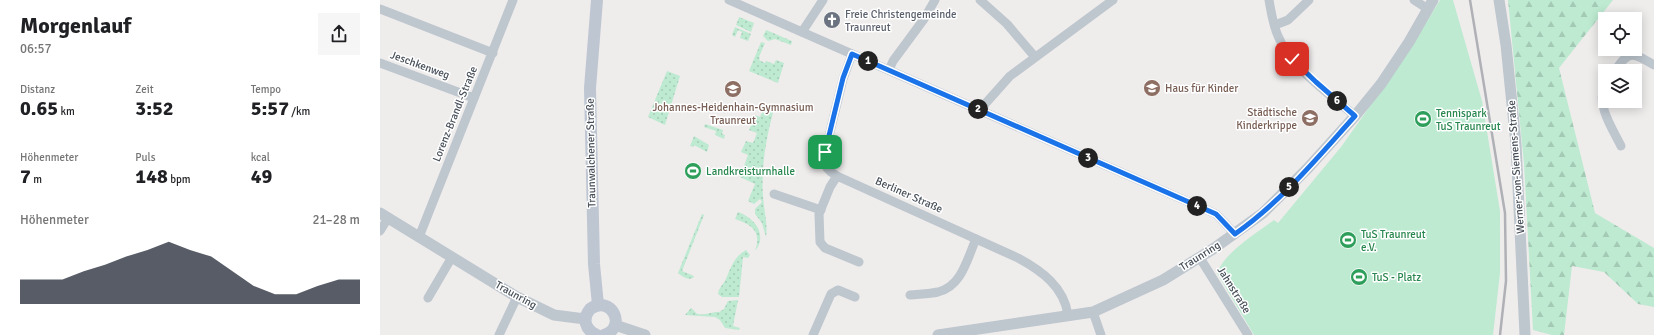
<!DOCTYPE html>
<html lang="de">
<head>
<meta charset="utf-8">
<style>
	body { margin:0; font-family:Signika,sans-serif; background:#f6f6f6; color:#202124; height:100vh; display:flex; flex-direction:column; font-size:15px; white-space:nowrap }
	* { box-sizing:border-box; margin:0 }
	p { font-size:13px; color:#757577 }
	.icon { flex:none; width:22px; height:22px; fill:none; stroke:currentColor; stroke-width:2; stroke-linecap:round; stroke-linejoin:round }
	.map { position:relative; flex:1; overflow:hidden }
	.sheet { display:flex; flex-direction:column; background:#fff; width:380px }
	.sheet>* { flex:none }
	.fabs { position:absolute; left:1218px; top:12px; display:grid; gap:8px }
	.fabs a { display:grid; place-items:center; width:44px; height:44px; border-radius:0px; background:#fff; box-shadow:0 2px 10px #0003; font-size:20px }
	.pin { position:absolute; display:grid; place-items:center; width:34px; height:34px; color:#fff; margin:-17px; border-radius:8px; box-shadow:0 2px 6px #0006 }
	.km { position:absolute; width:20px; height:20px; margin:-10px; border-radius:50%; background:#222; color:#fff; font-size:11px; line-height:20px; text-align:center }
	.round { display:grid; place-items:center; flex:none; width:42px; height:42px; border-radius:0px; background:#f6f6f6 }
	.headline { display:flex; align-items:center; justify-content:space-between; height:68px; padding:0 20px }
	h1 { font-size:22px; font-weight:700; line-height:30px }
	.figures { display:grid; grid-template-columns:repeat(3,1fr); gap:6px; height:68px; padding:4px 20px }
	.figures div { display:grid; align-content:center }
	.figures b { font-size:20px; font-weight:700 }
	.figures small { font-size:11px; font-weight:400 }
	.figures p { font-size:11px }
	.chart { height:112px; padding:8px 20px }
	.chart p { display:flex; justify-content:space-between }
	.chart svg { width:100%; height:72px; margin-top:4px; fill:#111827; opacity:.7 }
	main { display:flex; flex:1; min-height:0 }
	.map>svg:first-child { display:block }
	.grass { fill:url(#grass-dots) }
	.forest { fill:url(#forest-firs) }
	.green { fill:#bdead1 }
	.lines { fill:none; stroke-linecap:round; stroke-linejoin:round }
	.minor { stroke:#bec6ce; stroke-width:9 }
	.tertiary { stroke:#bec6ce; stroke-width:11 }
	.secondary { stroke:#bec6d2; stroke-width:12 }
	.rail { stroke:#afb1b6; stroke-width:2.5 }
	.route-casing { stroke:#fff; stroke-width:8 }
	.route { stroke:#1a73e8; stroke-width:5 }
	.labels { text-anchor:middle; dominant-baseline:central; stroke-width:3; stroke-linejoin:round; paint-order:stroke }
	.worship-label { font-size:11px; fill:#5b616d; stroke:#fff; text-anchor:start }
	.street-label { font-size:11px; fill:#464e58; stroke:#fff }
	.education-label { font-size:11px; fill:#785e54; stroke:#fff; text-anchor:start }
	.leisure-label { font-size:11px; fill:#27864d; stroke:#fff; text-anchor:start }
</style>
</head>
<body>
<main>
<section class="sheet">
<div class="headline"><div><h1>Morgenlauf</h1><p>06:57</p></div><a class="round"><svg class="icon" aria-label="share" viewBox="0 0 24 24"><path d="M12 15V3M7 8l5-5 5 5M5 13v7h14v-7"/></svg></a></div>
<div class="figures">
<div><p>Distanz</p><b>0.65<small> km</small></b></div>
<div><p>Zeit</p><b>3:52</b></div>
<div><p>Tempo</p><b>5:57<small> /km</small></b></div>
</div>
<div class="figures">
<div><p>Höhenmeter</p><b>7<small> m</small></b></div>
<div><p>Puls</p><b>148<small> bpm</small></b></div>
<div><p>kcal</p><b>49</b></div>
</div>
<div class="chart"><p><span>Höhenmeter</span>21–28 m</p>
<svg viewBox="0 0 160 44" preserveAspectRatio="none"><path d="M0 44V29L10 29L20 29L30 24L40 20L50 15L60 11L70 6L80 11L90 15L100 24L110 33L120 38L130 38L140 33L150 29L160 29V44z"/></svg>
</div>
</section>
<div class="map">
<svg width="1274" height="335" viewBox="0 0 1274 335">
	<defs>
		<pattern id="grass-dots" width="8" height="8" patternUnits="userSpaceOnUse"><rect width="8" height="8" fill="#bdead1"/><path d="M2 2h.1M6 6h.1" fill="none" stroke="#a4cab6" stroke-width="1.8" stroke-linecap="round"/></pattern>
		<pattern id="forest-firs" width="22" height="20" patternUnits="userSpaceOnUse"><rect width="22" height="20" fill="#bdead1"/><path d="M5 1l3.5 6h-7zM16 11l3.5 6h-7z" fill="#a4cab6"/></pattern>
	</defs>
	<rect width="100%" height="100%" fill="#efecec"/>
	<g class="grass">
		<polygon points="359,17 374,23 371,32 356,25"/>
		<polygon points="355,27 371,34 368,41 360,38 362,32 358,30 355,37 352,35"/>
		<polygon points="386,30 412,41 411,45 395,39 388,41 383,36"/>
		<polygon points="381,42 385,43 379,57 380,58 379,60 385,63 386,61 394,64 396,60 404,63 398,83 369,71"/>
		<polygon points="287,71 300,76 285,125 268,117"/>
		<path d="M385,106L394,109C386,138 381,167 383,197C384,211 388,224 386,237L382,223L375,214V209L382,202L380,199L374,204L368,201L375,184L360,177L368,155L361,152L366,141L373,143L377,133L369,130L375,115L380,117Z"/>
		<polygon points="325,124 343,130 342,134 345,135 344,139 335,135 336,131 324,127"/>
		<polygon points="314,136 329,145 327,152 314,145 313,147 310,146"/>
		<path d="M358,212C375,218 388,235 375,251C382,231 372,225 355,219Z"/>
		<path d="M322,214L324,215L302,271L314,276L313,278C307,280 303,277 298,273Z"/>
		<path d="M366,250L370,255L368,258L363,257L359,297H342L338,294C339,287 343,285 346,279C351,267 354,257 366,250Z"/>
		<path d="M358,300L353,326L360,328L359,330L345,328L340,320L335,317L305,315L311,308C313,309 314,311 316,313C321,317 333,311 339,312L344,309L348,301Z"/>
	</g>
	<polygon class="forest" points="1128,0 1233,0 1179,68 1215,213 1274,248 1274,307 1258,304 1224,272 1192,266 1184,335 1172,335 1153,330 1144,164"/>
	<path class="green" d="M1060,0H1073L1102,101L1120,211V273L1113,335H874L837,273C845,252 875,234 894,220L898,223L961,147L1029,51Z"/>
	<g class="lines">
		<g class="minor">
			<polyline points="349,0 836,214 855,234"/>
			<polyline points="600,0 627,24 655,57"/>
			<path d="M889,0C891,11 893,25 898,36C911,68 950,94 975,116"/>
			<polyline points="1034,0 1048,9"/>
			<polyline points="0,9 113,53"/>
			<polyline points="895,25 908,20 929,0"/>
			<polyline points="422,32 443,0"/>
			<path d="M472,54L463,79L445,152L447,168L451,172L457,176L638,258C662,271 684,287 688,315"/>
			<polyline points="0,63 94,98"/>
			<polyline points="509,70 513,61 544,19 555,0"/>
			<path d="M1235,71C1249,49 1254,53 1274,65"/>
			<path d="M1225,87C1215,104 1234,131 1241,146"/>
			<polyline points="602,111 605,104 630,76 733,0"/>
			<polyline points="457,176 450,187 439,214 440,242 445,248 479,262"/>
			<polyline points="394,194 441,210"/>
			<polyline points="0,231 8,218"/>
			<polyline points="39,237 133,0"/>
			<polyline points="820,258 868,335"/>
			<path d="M530,295C539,294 549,294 558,292C582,286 587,259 596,239"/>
			<polyline points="48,298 72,257"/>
			<polyline points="713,312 721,335"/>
			<polyline points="119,335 137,297"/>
			<polyline points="433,335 451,294 458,290 475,297"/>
		</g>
		<g class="tertiary">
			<polyline points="1119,0 1126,45 1136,144 1145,335"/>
			<polyline points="0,213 137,297 174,315 205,319"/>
			<polyline points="235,325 265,335"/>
			<polyline points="558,335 713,312 783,280 833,249 883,213 928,168 975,116 1001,84 1029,42 1053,0"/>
		</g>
		<g class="secondary">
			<polyline points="217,0 210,88 214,264 218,305"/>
			<path d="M217,335C205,330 202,319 210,309C231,294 248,327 224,335"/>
		</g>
		<polyline class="rail" points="1090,0 1125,213 1126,281 1120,335"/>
	</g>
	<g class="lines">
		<g class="route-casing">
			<path id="route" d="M445,152L463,78L472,54L836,214L855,234C901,202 937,158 975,116L936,82L912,59"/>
		</g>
		<use href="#route" class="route"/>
	</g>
	<defs>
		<g id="church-disc" transform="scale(0.9)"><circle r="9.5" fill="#6b7280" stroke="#fff"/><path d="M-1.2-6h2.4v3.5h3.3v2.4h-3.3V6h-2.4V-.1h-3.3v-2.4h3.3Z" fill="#fff"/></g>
		<g id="school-disc" transform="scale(0.9)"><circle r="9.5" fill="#8d6e63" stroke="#fff"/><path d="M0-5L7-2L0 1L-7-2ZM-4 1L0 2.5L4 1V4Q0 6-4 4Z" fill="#fff"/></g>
		<g id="stadium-disc" transform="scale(0.9)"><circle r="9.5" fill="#2e9e5b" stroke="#fff"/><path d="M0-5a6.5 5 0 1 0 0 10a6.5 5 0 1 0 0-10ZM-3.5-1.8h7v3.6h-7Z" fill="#fff"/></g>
	</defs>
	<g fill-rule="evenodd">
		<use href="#church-disc" x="452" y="20"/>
		<use href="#school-disc" x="772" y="88"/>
		<use href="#school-disc" x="353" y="89"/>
		<use href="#school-disc" x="930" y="118"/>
		<use href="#stadium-disc" x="1043" y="119"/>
		<use href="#stadium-disc" x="313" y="171"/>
		<use href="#stadium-disc" x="968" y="240"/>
		<use href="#stadium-disc" x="979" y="277"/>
	</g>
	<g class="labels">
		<g class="worship-label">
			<text x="465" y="14">Freie Christengemeinde<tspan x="465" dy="13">Traunreut</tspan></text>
		</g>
		<g class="street-label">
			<text transform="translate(40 65) rotate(20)">Jeschkenweg</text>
			<text transform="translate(75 114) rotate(-68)">Lorenz-Brandl-Straße</text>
			<text transform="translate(211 153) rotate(-91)">Traunwalchener Straße</text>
			<text transform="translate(1136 167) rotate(-94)">Werner-von-Siemens-Straße</text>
			<text transform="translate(529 195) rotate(24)">Berliner Straße</text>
			<text transform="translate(820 256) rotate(-32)">Traunring</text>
			<text transform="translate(854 290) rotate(58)">Jahnstraße</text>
			<text transform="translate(136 295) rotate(29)">Traunring</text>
		</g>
		<g class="education-label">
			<text x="785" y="88">Haus für Kinder</text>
			<text x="353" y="107" text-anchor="middle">Johannes-Heidenhain-Gymnasium<tspan x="353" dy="13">Traunreut</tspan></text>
			<text x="917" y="112" text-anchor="end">Städtische<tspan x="917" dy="13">Kinderkrippe</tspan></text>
		</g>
		<g class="leisure-label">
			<text x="1056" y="113">Tennispark<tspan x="1056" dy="13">TuS Traunreut</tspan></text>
			<text x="326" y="171">Landkreisturnhalle</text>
			<text x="981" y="234">TuS Traunreut<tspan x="981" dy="13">e.V.</tspan></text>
			<text x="992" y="277">TuS - Platz</text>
		</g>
	</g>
</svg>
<div class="fabs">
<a><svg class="icon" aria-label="locate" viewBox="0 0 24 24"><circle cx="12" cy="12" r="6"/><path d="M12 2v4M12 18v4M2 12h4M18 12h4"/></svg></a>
<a><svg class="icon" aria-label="layers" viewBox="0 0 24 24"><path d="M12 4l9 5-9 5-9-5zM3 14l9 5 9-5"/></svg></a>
</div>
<div class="pin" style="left:445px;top:152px;background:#1e9e55"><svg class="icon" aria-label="arrive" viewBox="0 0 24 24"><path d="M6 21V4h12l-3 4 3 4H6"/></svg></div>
<div class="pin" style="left:912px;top:59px;background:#d93025"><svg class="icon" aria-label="check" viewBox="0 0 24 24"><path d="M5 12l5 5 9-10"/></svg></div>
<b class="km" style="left:488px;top:61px">1</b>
<b class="km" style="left:598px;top:109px">2</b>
<b class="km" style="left:708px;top:158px">3</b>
<b class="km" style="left:817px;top:206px">4</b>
<b class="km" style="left:909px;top:187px">5</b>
<b class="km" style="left:957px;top:101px">6</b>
</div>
</main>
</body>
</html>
